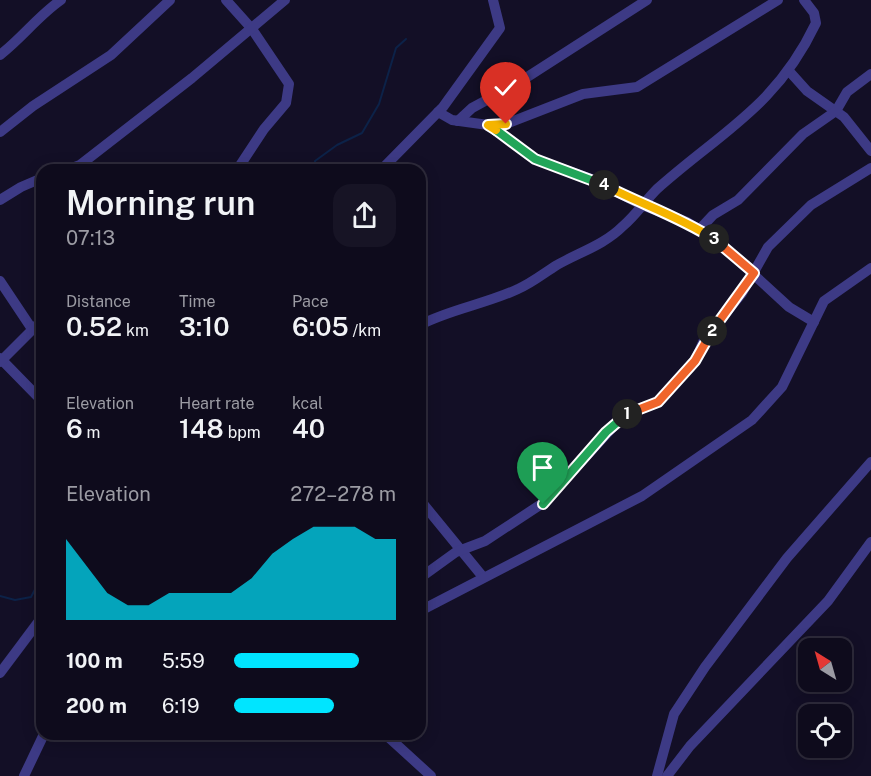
<!DOCTYPE html>
<html lang="en">
<head>
<meta charset="utf-8">
<style>
	body { margin:0; font-family:"Public Sans",sans-serif; background:#171425; color:#f1f3f6; height:100vh; display:flex; flex-direction:column; font-size:22px; white-space:nowrap }
	* { box-sizing:border-box; margin:0 }
	p { font-size:20px; color:#9b9ba3 }
	.icon { flex:none; width:33px; height:33px; fill:none; stroke:currentColor; stroke-width:2; stroke-linecap:round; stroke-linejoin:round }
	.map { position:relative; flex:1; overflow:hidden }
	.details { position:absolute; left:36px; top:164px; width:390px; height:576px; display:flex; flex-direction:column; background:#0e0b1c; border-radius:18px; box-shadow:0 3px 15px #0003,0 0 0 2px #2e2b3b }
	.details>* { flex:none }
	.needle { width:39px; rotate:323deg }
	.controls { position:absolute; left:798px; top:638px; display:grid; gap:12px }
	.controls a { display:grid; place-items:center; width:54px; height:54px; border-radius:12px; background:#0e0b1c; box-shadow:0 3px 15px #0003,0 0 0 2px #2e2b3b; font-size:30px }
	.pin { position:absolute; display:grid; place-items:center; width:51px; height:51px; color:#fff; margin:-62px -26px; border-radius:50% 50% 50% 0; rotate:-45deg; box-shadow:0 0 6px #0007 }
	.pin .icon { rotate:45deg }
	.km { position:absolute; width:30px; height:30px; margin:-15px; border-radius:50%; background:#222; color:#fff; font-size:16px; line-height:30px; text-align:center }
	.round { display:grid; place-items:center; flex:none; width:63px; height:63px; border-radius:18px; background:#171425 }
	.head { display:flex; align-items:center; justify-content:space-between; height:102px; padding:0 30px }
	h1 { font-size:33px; font-weight:600; line-height:45px }
	.metrics { display:grid; grid-template-columns:repeat(3,1fr); gap:9px; height:102px; padding:6px 30px }
	.metrics div { display:grid; align-content:center }
	.metrics b { font-size:26px; font-weight:600 }
	.metrics small { font-size:16px; font-weight:400 }
	.metrics p { font-size:16px }
	.chart { height:168px; padding:12px 30px }
	.chart p { display:flex; justify-content:space-between }
	.chart svg { width:100%; height:108px; margin-top:6px; fill:#00e5ff; opacity:.7 }
	ul { padding:0 30px; list-style:none; font-size:20px }
	li { display:grid; grid-template-columns:96px 72px 1fr; align-items:center; height:45px }
	li i { height:15px; border-radius:8px; background:#00e5ff }
	.map>svg:first-child { display:block }
	.lines { fill:none; stroke-linecap:round; stroke-linejoin:round }
	.stream { stroke:#0c2248; stroke-width:2 }
	.minor { stroke:#3d3a85; stroke-width:10 }
	.split-1-casing { stroke:#fff; stroke-width:12 }
	.split-2-casing { stroke:#fff; stroke-width:12 }
	.split-3-casing { stroke:#fff; stroke-width:12 }
	.split-4-casing { stroke:#fff; stroke-width:12 }
	.split-5-casing { stroke:#fff; stroke-width:12 }
	.split-6-casing { stroke:#fff; stroke-width:12 }
	.split-1 { stroke:#22a559; stroke-width:8 }
	.split-2 { stroke:#f0652b; stroke-width:8 }
	.split-3 { stroke:#f0652b; stroke-width:8 }
	.split-4 { stroke:#f5b400; stroke-width:8 }
	.split-5 { stroke:#22a559; stroke-width:8 }
	.split-6 { stroke:#f5b400; stroke-width:8 }
</style>
</head>
<body>
<div class="map">
<svg width="871" height="776" viewBox="0 0 871 776">
	<rect width="100%" height="100%" fill="#130f26"/>
	<g class="lines">
		<g class="stream">
			<polyline points="315,170 315,161 337,145 362,133 379,104 396,48 406,39"/>
			<polyline points="0,596 15,600 31,597 40,580 42,533"/>
		</g>
		<g class="minor">
			<polyline points="226,0 252,29 289,84 286,103 264,129 237,170"/>
			<path d="M0,55C22,38 38,16 61,0"/>
			<polyline points="789,71 807,91 844,117 871,151"/>
			<polyline points="438,112 452,120 488,125 506,124 583,94 637,87 778,0"/>
			<polyline points="458,121 472,108 518,83 647,0"/>
			<polyline points="488,125 535,159 594,180 642,205 687,222 716,240 789,307 814,322"/>
			<polyline points="0,132 33,106 111,55 170,0"/>
			<polyline points="67,170 80,165 192,78 285,0"/>
			<polyline points="381,170 443,107 500,28 493,0"/>
			<polyline points="0,200 21,187 42,178"/>
			<polyline points="699,230 713,215 738,200 803,134 836,111 847,92 871,74"/>
			<polyline points="0,281 32,329"/>
			<path d="M420,325C451,309 486,304 518,289C532,283 544,273 557,265C580,252 604,245 623,226C636,215 645,201 657,189C722,131 776,107 816,23L814,13L804,0"/>
			<polyline points="0,358 42,401"/>
			<polyline points="0,362 42,320"/>
			<polyline points="420,500 483,577"/>
			<polyline points="420,578 456,552 485,541 543,503 623,416 658,402 695,361 704,340 742,293 768,247 811,205 871,168"/>
			<polyline points="420,611 642,496 752,420 782,387 824,301 871,268"/>
			<polyline points="0,673 42,617"/>
			<polyline points="385,734 431,776"/>
			<polyline points="24,776 44,734"/>
			<polyline points="657,776 674,714 705,667 787,558 871,462"/>
			<polyline points="667,776 690,746 828,601 871,542"/>
		</g>
	</g>
	<g class="lines">
		<g class="split-1-casing">
			<polyline id="split-1" points="543,504 606,432 627,414"/>
		</g>
		<g class="split-2-casing">
			<polyline id="split-2" points="627,414 658,402 695,361 712,331"/>
		</g>
		<g class="split-3-casing">
			<polyline id="split-3" points="712,331 754,273 714,239"/>
		</g>
		<g class="split-4-casing">
			<path id="split-4" d="M604,185C641,204 680,217 714,239"/>
		</g>
		<g class="split-5-casing">
			<polyline id="split-5" points="496,130 535,159 604,185"/>
		</g>
		<g class="split-6-casing">
			<polyline id="split-6" points="496,130 488,125 506,124"/>
		</g>
		<use href="#split-1" class="split-1"/>
		<use href="#split-2" class="split-2"/>
		<use href="#split-3" class="split-3"/>
		<use href="#split-4" class="split-4"/>
		<use href="#split-5" class="split-5"/>
		<use href="#split-6" class="split-6"/>
	</g>
</svg>
<div class="controls">
<a><svg class="needle" viewBox="-14 -14 28 28"><path d="M0-13l5 13h-10z" fill="#e53935"/><path d="M0 13l5-13h-10z" fill="#9b9ba3"/></svg></a>
<a><svg class="icon" aria-label="locate" viewBox="0 0 24 24"><circle cx="12" cy="12" r="6"/><path d="M12 2v4M12 18v4M2 12h4M18 12h4"/></svg></a>
</div>
<div class="pin" style="left:543px;top:504px;background:#1e9e55"><svg class="icon" aria-label="arrive" viewBox="0 0 24 24"><path d="M6 21V4h12l-3 4 3 4H6"/></svg></div>
<div class="pin" style="left:506px;top:124px;background:#d93025"><svg class="icon" aria-label="check" viewBox="0 0 24 24"><path d="M5 12l5 5 9-10"/></svg></div>
<b class="km" style="left:627px;top:414px">1</b>
<b class="km" style="left:712px;top:331px">2</b>
<b class="km" style="left:714px;top:239px">3</b>
<b class="km" style="left:604px;top:185px">4</b>
<section class="details">
<div class="head"><div><h1>Morning run</h1><p>07:13</p></div><a class="round"><svg class="icon" aria-label="share" viewBox="0 0 24 24"><path d="M12 15V3M7 8l5-5 5 5M5 13v7h14v-7"/></svg></a></div>
<div class="metrics">
<div><p>Distance</p><b>0.52<small> km</small></b></div>
<div><p>Time</p><b>3:10</b></div>
<div><p>Pace</p><b>6:05<small> /km</small></b></div>
</div>
<div class="metrics">
<div><p>Elevation</p><b>6<small> m</small></b></div>
<div><p>Heart rate</p><b>148<small> bpm</small></b></div>
<div><p>kcal</p><b>40</b></div>
</div>
<div class="chart"><p><span>Elevation</span>272–278 m</p>
<svg viewBox="0 0 160 44" preserveAspectRatio="none"><path d="M0 44V11L10 22L20 33L30 38L40 38L50 33L60 33L70 33L80 33L90 27L100 17L110 11L120 6L130 6L140 6L150 11L160 11V44z"/></svg>
</div>
<ul>
<li><b>100 m</b>5:59<i style="width:77%"></i></li>
<li><b>200 m</b>6:19<i style="width:62%"></i></li>
</ul>
</section>
</div>
</body>
</html>
